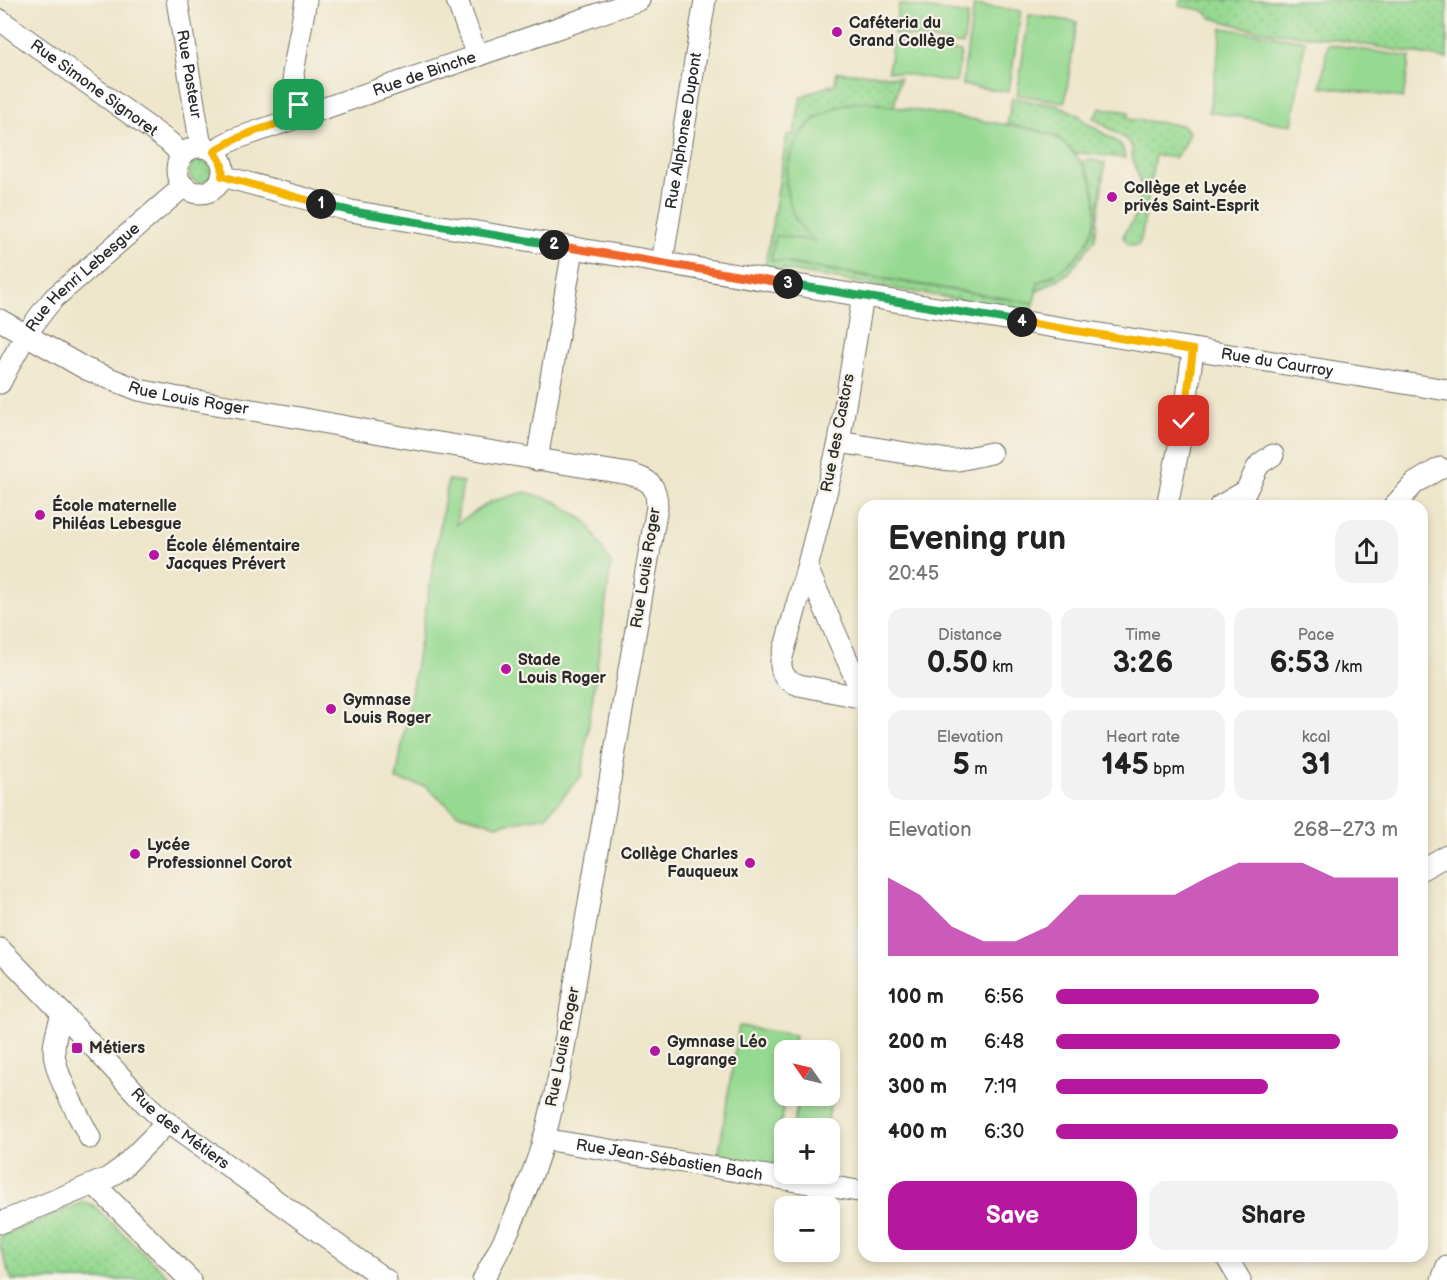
<!DOCTYPE html>
<html lang="en">
<head>
<meta charset="utf-8">
<style>
	body { margin:0; font-family:"Balsamiq Sans",sans-serif; background:#f2f2f2; color:#222; height:100vh; display:flex; flex-direction:column; font-size:22px; white-space:nowrap }
	* { box-sizing:border-box; margin:0 }
	p { font-size:20px; color:#767676 }
	.icon { flex:none; width:33px; height:33px; fill:none; stroke:currentColor; stroke-width:2; stroke-linecap:round; stroke-linejoin:round }
	.map { position:relative; flex:1; overflow:hidden }
	.details { position:absolute; left:858px; top:500px; width:570px; height:762px; display:flex; flex-direction:column; background:#fff; border-radius:18px; box-shadow:0 3px 9px #0003 }
	.details>* { flex:none }
	.needle { width:39px; rotate:304deg }
	.controls { position:absolute; left:774px; top:1040px; display:grid; gap:12px }
	.controls a { display:grid; place-items:center; width:66px; height:66px; border-radius:12px; background:#fff; box-shadow:0 3px 9px #0003; font-size:30px }
	.pin { position:absolute; display:grid; place-items:center; width:51px; height:51px; color:#fff; margin:-26px; border-radius:12px; box-shadow:0 3px 9px #0006 }
	.km { position:absolute; width:30px; height:30px; margin:-15px; border-radius:50%; background:#222; color:#fff; font-size:16px; line-height:30px; text-align:center }
	.round { display:grid; place-items:center; flex:none; width:63px; height:63px; border-radius:18px; background:#f2f2f2 }
	.summary { display:flex; align-items:center; justify-content:space-between; height:102px; padding:0 30px }
	h1 { font-size:33px; font-weight:600; line-height:45px }
	.metrics { display:grid; grid-template-columns:repeat(3,1fr); gap:9px; height:102px; padding:6px 30px }
	.metrics div { display:grid; align-content:center; border-radius:15px; background:#f2f2f2; text-align:center }
	.metrics b { font-size:30px; font-weight:600 }
	.metrics small { font-size:16px; font-weight:400 }
	.metrics p { font-size:16px }
	.chart { height:168px; padding:12px 30px }
	.chart p { display:flex; justify-content:space-between }
	.chart svg { width:100%; height:108px; margin-top:6px; fill:#b5179e; opacity:.7 }
	.action { display:flex; gap:12px; margin-top:auto; padding:12px 30px }
	.action a { flex:1; height:69px; border-radius:18px; background:#b5179e; color:#fff; font-size:24px; font-weight:600; line-height:69px; text-align:center }
	.action a+a { background:#f2f2f2; color:#222 }
	ul { padding:0 30px; list-style:none; font-size:20px }
	li { display:grid; grid-template-columns:96px 72px 1fr; align-items:center; height:45px }
	li i { height:15px; border-radius:8px; background:#b5179e }
	.map>svg:first-child { display:block }
	.grass { fill:url(#grass-dots); stroke:#60825e; stroke-width:1.5 }
	.pitch { fill:#96d991; stroke:#60825e; stroke-width:1.5 }
	.lines { fill:none; stroke-linecap:round; stroke-linejoin:round }
	.minor-casing { stroke:#6f6c63; stroke-width:23 }
	.minor { stroke:#fff; stroke-width:21 }
	.split-1-casing { stroke:#fff; stroke-width:12 }
	.split-2-casing { stroke:#fff; stroke-width:12 }
	.split-3-casing { stroke:#fff; stroke-width:12 }
	.split-4-casing { stroke:#fff; stroke-width:12 }
	.split-5-casing { stroke:#fff; stroke-width:12 }
	.split-1 { stroke:#f5b400; stroke-width:8 }
	.split-2 { stroke:#22a559; stroke-width:8 }
	.split-3 { stroke:#f0652b; stroke-width:8 }
	.split-4 { stroke:#22a559; stroke-width:8 }
	.split-5 { stroke:#f5b400; stroke-width:8 }
	.poi-dot { fill:#b5179e; stroke:#f7f3e8; stroke-width:2 }
	.labels { text-anchor:middle; dominant-baseline:central; stroke-width:4.5; stroke-linejoin:round; paint-order:stroke }
	.poi-label { font-size:16px; font-weight:bold; fill:#2b2b2b; stroke:#f7f3e8; text-anchor:start }
	.street-label { font-size:16px; fill:#2b2b2b; stroke:#f7f3e8 }
</style>
</head>
<body>
<div class="map">
<svg width="1447" height="1280" viewBox="0 0 1447 1280">
	<defs>
		<pattern id="grass-dots" width="8" height="8" patternUnits="userSpaceOnUse" patternTransform="scale(1.5)"><rect width="8" height="8" fill="#96d991"/><path d="M2 2h.1M6 6h.1" fill="none" stroke="#81ba7d" stroke-width="1.8" stroke-linecap="round"/></pattern>
	</defs>
	<rect width="100%" height="100%" fill="#f7f3e8"/>
	<filter id="ink" filterUnits="userSpaceOnUse"><feTurbulence type="fractalNoise" baseFrequency=".0167" numOctaves="2"/><feDisplacementMap in="SourceGraphic" scale="12" xChannelSelector="R" yChannelSelector="G"/><feConvolveMatrix kernelMatrix="1 2 1 2 8 2 1 2 1" color-interpolation-filters="sRGB"/></filter>
	<filter id="wash" filterUnits="userSpaceOnUse"><feTurbulence type="fractalNoise" baseFrequency=".008" numOctaves="4" result="noise"/><feDisplacementMap in="SourceGraphic" scale="24" xChannelSelector="R" yChannelSelector="G"/><feGaussianBlur stdDeviation="1.35" result="paint"/><feColorMatrix in="noise" values="0 0 0 0 0 0 0 0 0 0 0 0 0 0 0 0 0 1.4 0 .05"/><feComposite in="paint" operator="in"/></filter>
	<g filter="url(#wash)">
		<rect width="100%" height="100%" fill="#eee6cb"/>
		<g class="grass">
			<polygon points="1180,0 1447,0 1447,59 1327,38 1258,31 1212,18 1202,10 1179,6"/>
			<path d="M837,72L873,74L900,78L894,107C885,105 876,103 866,102C860,102 824,114 818,117C809,122 801,134 797,142C777,176 787,218 817,243L790,264L1034,303L1032,312L765,267L787,135L794,134L801,97L817,90L835,84Z"/>
			<polygon points="1012,98 1060,106 1079,115 1085,122 1119,143 1123,148 1125,158 1081,153 1076,154 1057,137 1033,129 1007,125"/>
			<path d="M1101,108L1129,112L1128,119L1182,125L1189,132L1183,147L1175,158L1155,155L1141,240L1138,245C1130,247 1127,244 1123,237C1124,230 1130,227 1133,221C1137,212 1141,188 1139,179C1138,172 1135,166 1133,160C1131,151 1135,146 1126,139L1093,118Z"/>
			<polygon points="1086,160 1092,160 1105,163 1095,239 1069,273 1036,292 1038,282 1055,275 1092,180 1082,162"/>
			<circle cx="200" cy="172" r="11"/>
			<polygon points="83,1202 93,1205 172,1280 12,1280 0,1247 0,1236"/>
		</g>
		<g class="pitch">
			<polygon points="899,4 968,15 963,45 894,34"/>
			<polygon points="974,5 1021,11 1009,92 962,85"/>
			<polygon points="1029,15 1077,22 1065,102 1017,95"/>
			<polygon points="1222,28 1305,41 1292,125 1209,112"/>
			<polygon points="893,41 961,52 956,83 888,71"/>
			<polygon points="1328,44 1410,57 1403,98 1321,86"/>
			<path d="M864,102L1033,129C1040,132 1049,133 1055,137C1061,140 1065,145 1069,149C1097,173 1106,219 1082,250C1070,266 1056,274 1038,282L1034,303L771,260L776,235L816,242C807,235 800,227 795,217C776,179 790,131 828,112C833,109 839,106 845,104C851,103 858,103 864,102Z"/>
			<polygon points="448,480 463,482 456,524 492,501 526,492 555,501 587,522 611,564 582,775 546,816 497,825 458,814 425,786 396,780"/>
			<polygon points="739,1026 795,1035 792,1050 784,1050 785,1095 774,1167 718,1158"/>
			<polygon points="799,1095 823,1095 832,1097 826,1128 793,1128"/>
		</g>
	</g>
	<g filter="url(#ink)">
		<g class="lines">
			<g class="minor-casing">
				<g id="minor">
					<path id="s1" d="M177,0L201,147"/>
					<polyline points="457,0 477,56"/>
					<path id="s2" d="M0,20L169,142L178,151L180,159"/>
					<polyline points="302,116 295,90 293,73 306,0"/>
					<circle cx="200" cy="170" r="23"/>
					<path id="s3" d="M214,152L223,145L235,139L639,0"/>
					<path id="s4" d="M222,176L351,211L863,296L1447,390"/>
					<path id="s5" d="M662,263L705,0"/>
					<polyline points="863,296 839,442 807,568 864,698"/>
					<path id="s6" d="M0,320L86,369L139,390L174,397L294,417L402,437L629,474C649,479 657,485 657,507L560,1071C555,1094 550,1117 544,1139C529,1188 508,1235 483,1280"/>
					<path id="s7" d="M0,383C15,353 31,324 54,298L184,186"/>
					<polyline points="839,442 948,460 958,460 991,453"/>
					<polyline points="537,460 573,249"/>
					<polyline points="1167,506 1184,421 1193,350"/>
					<polyline points="1220,506 1246,491 1257,468 1261,463 1273,455"/>
					<polyline points="1394,506 1415,483 1440,468"/>
					<path d="M807,568L781,661C780,674 787,681 799,685L864,698"/>
					<polyline points="1422,869 1447,855"/>
					<path id="s8" d="M0,949L62,1013L146,1104L160,1117L386,1280"/>
					<path d="M62,1013C59,1025 54,1037 54,1050C54,1075 79,1115 90,1138"/>
					<path id="s9" d="M543,1139L864,1192"/>
					<polyline points="95,1185 190,1280"/>
					<polyline points="0,1223 108,1178 121,1169 167,1123"/>
					<polyline points="1226,1256 1240,1280"/>
					<polyline points="1442,1280 1447,1266"/>
				</g>
			</g>
			<use href="#minor" class="minor"/>
		</g>
	</g>
	<g class="lines" filter="url(#ink)">
		<g class="split-1-casing">
			<path id="split-1" d="M299,105L302,116C273,126 239,133 214,152C221,159 224,166 222,176L321,204"/>
		</g>
		<g class="split-2-casing">
			<polyline id="split-2" points="321,204 351,211 554,245"/>
		</g>
		<g class="split-3-casing">
			<polyline id="split-3" points="554,245 788,284"/>
		</g>
		<g class="split-4-casing">
			<polyline id="split-4" points="788,284 1022,322"/>
		</g>
		<g class="split-5-casing">
			<polyline id="split-5" points="1022,322 1193,350 1184,421"/>
		</g>
		<use href="#split-1" class="split-1"/>
		<use href="#split-2" class="split-2"/>
		<use href="#split-3" class="split-3"/>
		<use href="#split-4" class="split-4"/>
		<use href="#split-5" class="split-5"/>
	</g>
	<g class="poi-dot">
		<circle cx="837" cy="32" r="6"/>
		<circle cx="1112" cy="197" r="6"/>
		<circle cx="40" cy="515" r="6"/>
		<circle cx="154" cy="555" r="6"/>
		<circle cx="506" cy="669" r="6"/>
		<circle cx="331" cy="709" r="6"/>
		<circle cx="135" cy="854" r="6"/>
		<circle cx="750" cy="863" r="6"/>
		<rect x="71" y="1042" width="12" height="12" rx="3"/>
		<circle cx="655" cy="1051" r="6"/>
	</g>
	<g class="labels">
		<g class="poi-label">
			<text x="849" y="23">Caféteria du<tspan x="849" dy="18">Grand Collège</tspan></text>
			<text x="1124" y="188">Collège et Lycée<tspan x="1124" dy="18">privés Saint-Esprit</tspan></text>
			<text x="52" y="506">École maternelle<tspan x="52" dy="18">Philéas Lebesgue</tspan></text>
			<text x="166" y="546">École élémentaire<tspan x="166" dy="18">Jacques Prévert</tspan></text>
			<text x="518" y="660">Stade<tspan x="518" dy="18">Louis Roger</tspan></text>
			<text x="343" y="700">Gymnase<tspan x="343" dy="18">Louis Roger</tspan></text>
			<text x="147" y="845">Lycée<tspan x="147" dy="18">Professionnel Corot</tspan></text>
			<text x="738" y="854" text-anchor="end">Collège Charles<tspan x="738" dy="18">Fauqueux</tspan></text>
			<text x="667" y="1042">Gymnase Léo<tspan x="667" dy="18">Lagrange</tspan></text>
			<text x="89" y="1048">Métiers</text>
		</g>
		<g class="street-label">
			<text stroke="none"><textPath href="#s1" startOffset="75">Rue Pasteur</textPath></text>
			<text stroke="none"><textPath href="#s3" startOffset="225">Rue de Binche</textPath></text>
			<text stroke="none"><textPath href="#s2" startOffset="116">Rue Simone Signoret</textPath></text>
			<text stroke="none"><textPath href="#s5" startOffset="134">Rue Alphonse Dupont</textPath></text>
			<text stroke="none"><textPath href="#s7" startOffset="136">Rue Henri Lebesgue</textPath></text>
			<text stroke="none"><textPath href="#s4" startOffset="1072">Rue du Caurroy</textPath></text>
			<text stroke="none"><textPath href="#s6" startOffset="206">Rue Louis Roger</textPath></text>
			<text transform="translate(838 433) rotate(-79)">Rue des Castors</text>
			<text transform="translate(646 568) rotate(-81)">Rue Louis Roger</text>
			<text transform="translate(563 1047) rotate(-79)">Rue Louis Roger</text>
			<text stroke="none"><textPath href="#s8" startOffset="255">Rue des Métiers</textPath></text>
			<text stroke="none"><textPath href="#s9" startOffset="128">Rue Jean-Sébastien Bach</textPath></text>
		</g>
	</g>
</svg>
<div class="controls">
<a><svg class="needle" viewBox="-14 -14 28 28"><path d="M0-13l5 13h-10z" fill="#e53935"/><path d="M0 13l5-13h-10z" fill="#767676"/></svg></a>
<a>+</a>
<a>−</a>
</div>
<div class="pin" style="left:299px;top:105px;background:#1e9e55"><svg class="icon" aria-label="arrive" viewBox="0 0 24 24"><path d="M6 21V4h12l-3 4 3 4H6"/></svg></div>
<div class="pin" style="left:1184px;top:421px;background:#d93025"><svg class="icon" aria-label="check" viewBox="0 0 24 24"><path d="M5 12l5 5 9-10"/></svg></div>
<b class="km" style="left:321px;top:204px">1</b>
<b class="km" style="left:554px;top:245px">2</b>
<b class="km" style="left:788px;top:284px">3</b>
<b class="km" style="left:1022px;top:322px">4</b>
<section class="details">
<div class="summary"><div><h1>Evening run</h1><p>20:45</p></div><a class="round"><svg class="icon" aria-label="share" viewBox="0 0 24 24"><path d="M12 15V3M7 8l5-5 5 5M5 13v7h14v-7"/></svg></a></div>
<div class="metrics">
<div><p>Distance</p><b>0.50<small> km</small></b></div>
<div><p>Time</p><b>3:26</b></div>
<div><p>Pace</p><b>6:53<small> /km</small></b></div>
</div>
<div class="metrics">
<div><p>Elevation</p><b>5<small> m</small></b></div>
<div><p>Heart rate</p><b>145<small> bpm</small></b></div>
<div><p>kcal</p><b>31</b></div>
</div>
<div class="chart"><p><span>Elevation</span>268–273 m</p>
<svg viewBox="0 0 160 44" preserveAspectRatio="none"><path d="M0 44V12L10 19L20 32L30 38L40 38L50 32L60 19L70 19L80 19L90 19L100 12L110 6L120 6L130 6L140 12L150 12L160 12V44z"/></svg>
</div>
<ul>
<li><b>100 m</b>6:56<i style="width:77%"></i></li>
<li><b>200 m</b>6:48<i style="width:83%"></i></li>
<li><b>300 m</b>7:19<i style="width:62%"></i></li>
<li><b>400 m</b>6:30<i style="width:100%"></i></li>
</ul>
<div class="action"><a>Save</a><a>Share</a></div>
</section>
</div>
</body>
</html>
